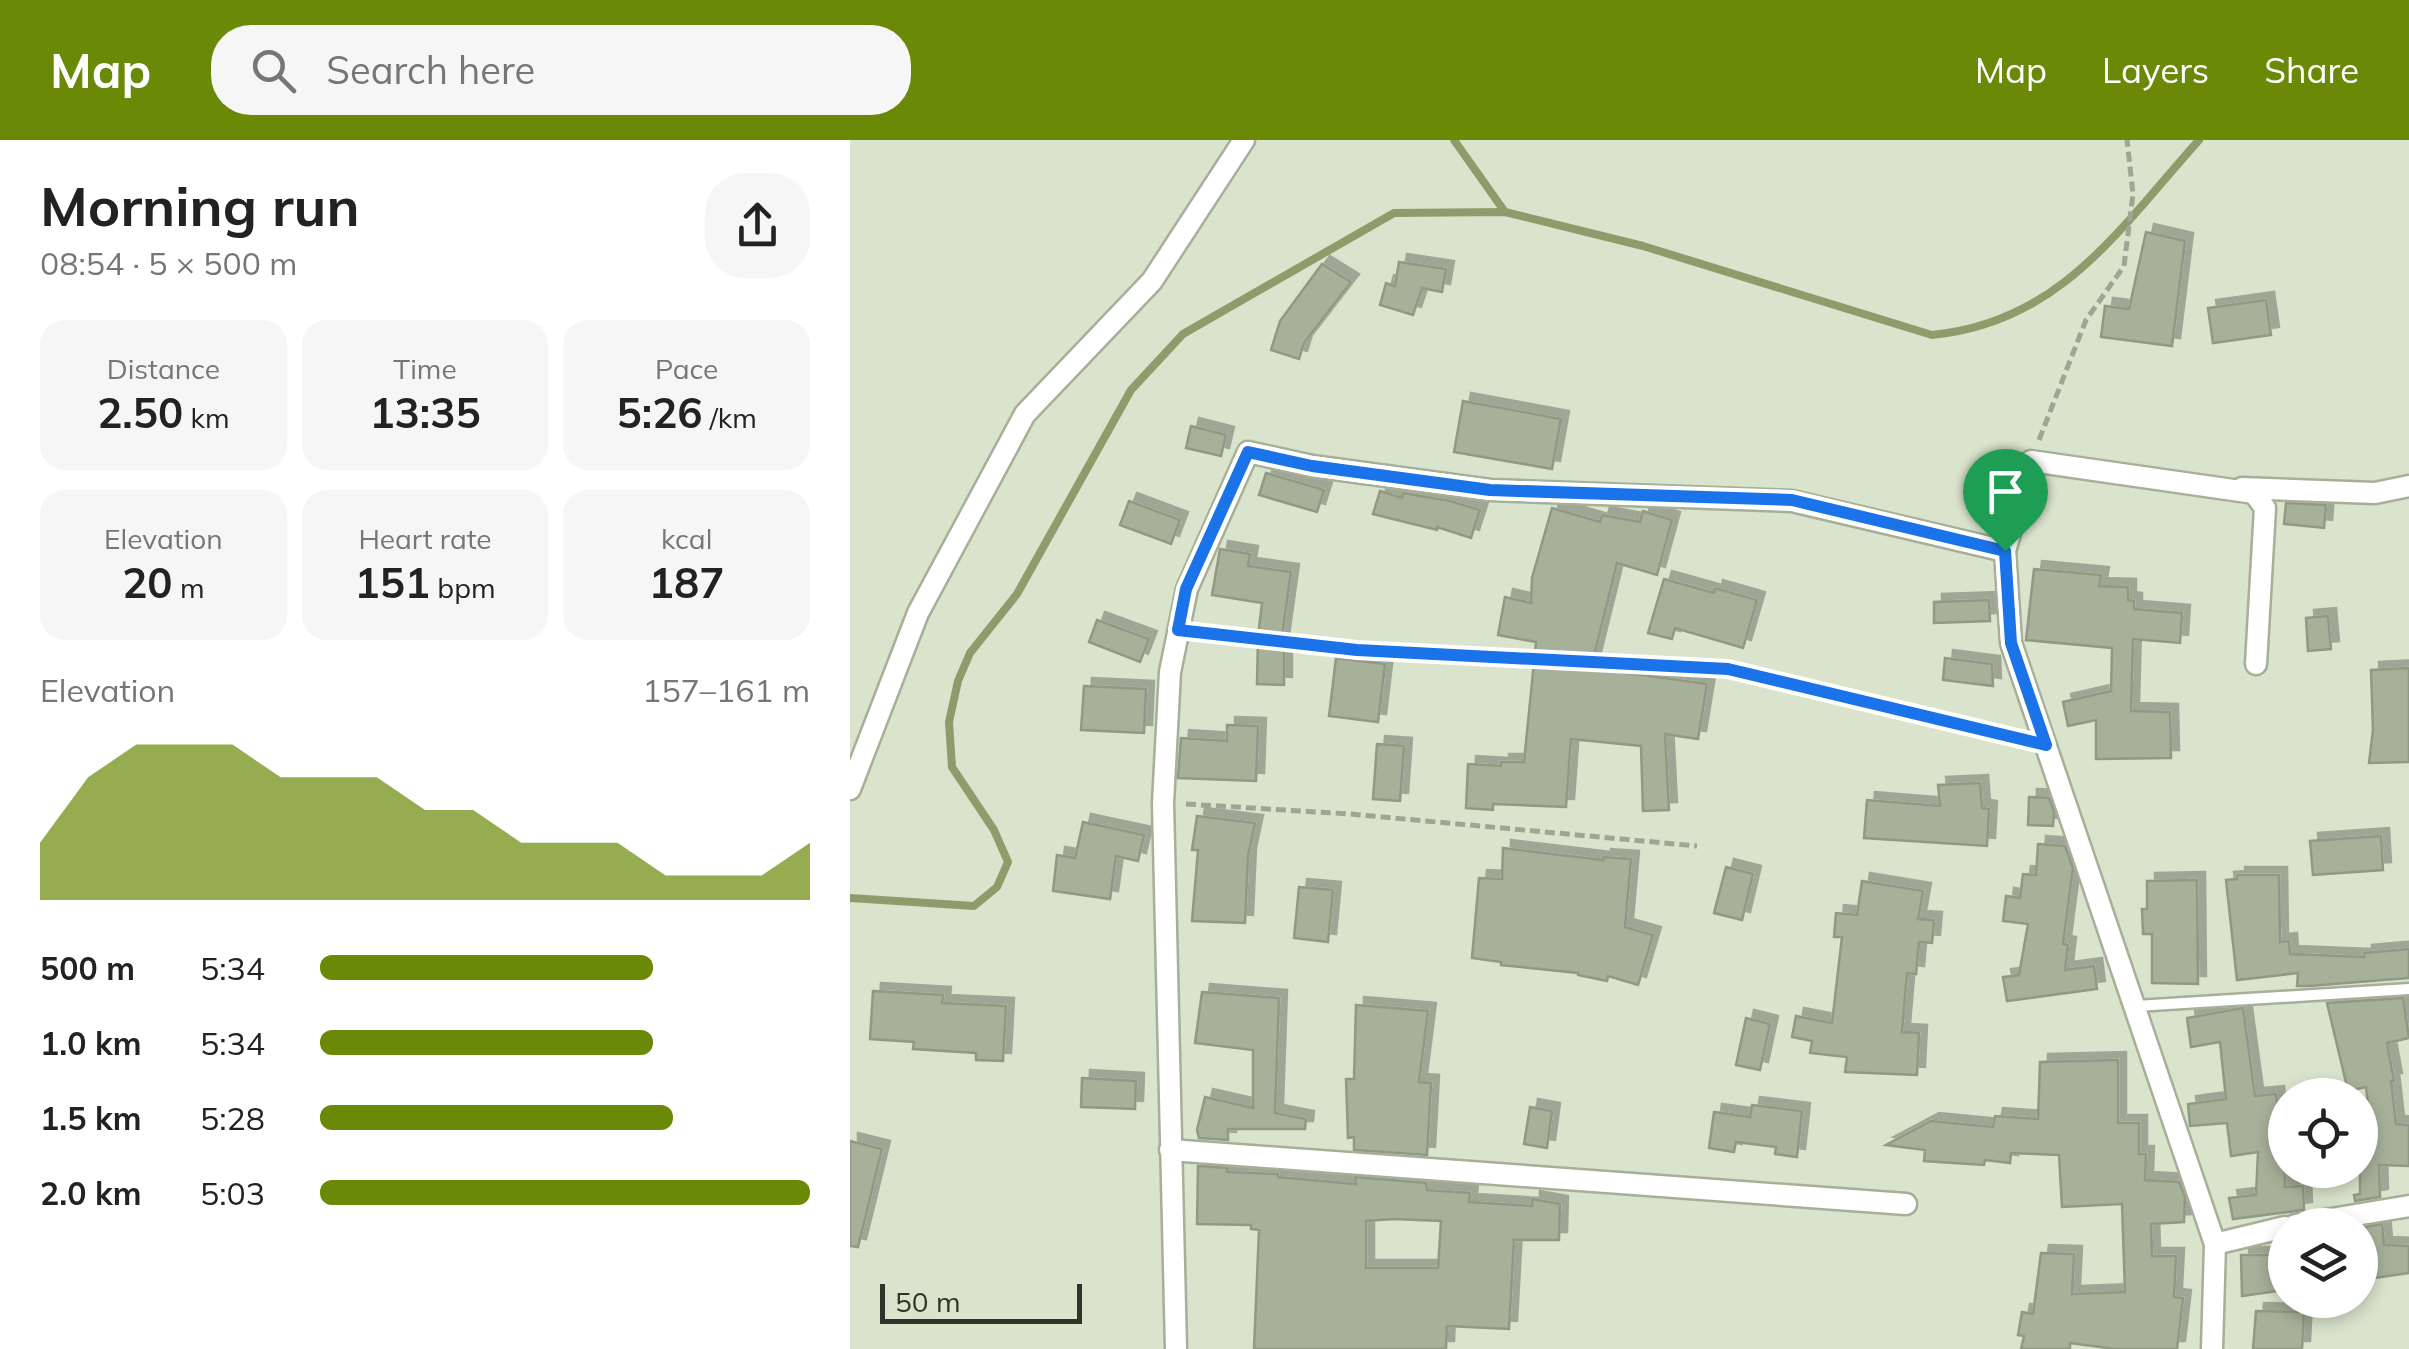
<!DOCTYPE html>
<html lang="en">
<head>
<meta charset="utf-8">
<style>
	body { margin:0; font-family:Mulish,sans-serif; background:#f6f6f6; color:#222; height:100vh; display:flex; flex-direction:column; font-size:38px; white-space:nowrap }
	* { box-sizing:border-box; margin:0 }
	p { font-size:32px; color:#767676 }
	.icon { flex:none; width:55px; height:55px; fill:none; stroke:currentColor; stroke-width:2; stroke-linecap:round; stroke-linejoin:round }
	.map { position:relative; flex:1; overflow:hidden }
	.sheet { display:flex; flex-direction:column; background:#fff; width:850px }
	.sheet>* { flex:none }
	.fabs { position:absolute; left:1418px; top:938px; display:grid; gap:20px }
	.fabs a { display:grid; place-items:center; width:110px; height:110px; border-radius:50%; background:#fff; box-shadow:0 5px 15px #0003; font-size:50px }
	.scale { position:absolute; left:30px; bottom:25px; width:202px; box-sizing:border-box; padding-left:10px; border:5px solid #30332a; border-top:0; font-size:28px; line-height:35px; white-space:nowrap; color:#30332a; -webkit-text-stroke:8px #dae3cc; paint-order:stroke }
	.pin { position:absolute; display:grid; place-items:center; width:85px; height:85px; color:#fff; margin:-102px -42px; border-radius:50% 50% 50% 0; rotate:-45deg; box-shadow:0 0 10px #0007 }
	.pin .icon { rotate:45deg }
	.round { display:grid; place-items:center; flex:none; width:105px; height:105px; border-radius:40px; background:#f6f6f6 }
	.headline { display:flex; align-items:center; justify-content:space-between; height:170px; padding:0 40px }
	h1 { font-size:55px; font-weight:700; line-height:75px }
	.stats { display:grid; grid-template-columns:repeat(3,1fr); gap:15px; height:170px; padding:10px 40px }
	.stats div { display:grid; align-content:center; border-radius:25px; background:#f6f6f6; text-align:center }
	.stats b { font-size:42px; font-weight:700 }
	.stats small { font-size:28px; font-weight:400 }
	.stats p { font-size:28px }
	.chart { height:280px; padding:20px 40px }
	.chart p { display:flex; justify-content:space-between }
	.chart svg { width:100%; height:180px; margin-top:10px; fill:#6a8a07; opacity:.7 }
	ul { padding:0 40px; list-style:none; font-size:32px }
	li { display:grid; grid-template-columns:160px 120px 1fr; align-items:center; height:75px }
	li i { height:25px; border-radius:12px; background:#6a8a07 }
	header { display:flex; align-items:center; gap:60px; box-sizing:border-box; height:140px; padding:0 50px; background:#6a8a07; color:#fff }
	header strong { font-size:48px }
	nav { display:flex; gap:55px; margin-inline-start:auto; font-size:35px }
	.search { width:700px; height:90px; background:#f6f6f6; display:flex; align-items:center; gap:25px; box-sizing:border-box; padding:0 35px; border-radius:40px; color:#767676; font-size:38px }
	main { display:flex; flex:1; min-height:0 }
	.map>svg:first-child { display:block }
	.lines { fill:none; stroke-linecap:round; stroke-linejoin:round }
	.stream { stroke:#8b9d6a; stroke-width:8 }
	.building { fill:#a7b099; stroke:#919983; stroke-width:2.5; fill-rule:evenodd; filter:url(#shadow) }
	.service-casing { stroke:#a6af98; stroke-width:15 }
	.minor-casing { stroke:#a6af98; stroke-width:25 }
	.path { stroke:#9ea593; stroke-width:5; stroke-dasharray:10 5; stroke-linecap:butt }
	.service { stroke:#fff; stroke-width:10 }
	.minor { stroke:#fff; stroke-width:20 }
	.route-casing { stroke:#fff; stroke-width:20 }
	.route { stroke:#1a73e8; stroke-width:12 }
</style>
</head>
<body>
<header>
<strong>Map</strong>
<div class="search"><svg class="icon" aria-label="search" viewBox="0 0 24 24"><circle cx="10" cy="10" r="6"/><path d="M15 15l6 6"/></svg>Search here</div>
<nav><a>Map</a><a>Layers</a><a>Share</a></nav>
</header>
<main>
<section class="sheet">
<div class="headline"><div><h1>Morning run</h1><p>08:54 · 5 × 500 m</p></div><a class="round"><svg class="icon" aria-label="share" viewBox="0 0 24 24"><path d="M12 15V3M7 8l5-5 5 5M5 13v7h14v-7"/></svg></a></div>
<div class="stats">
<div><p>Distance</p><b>2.50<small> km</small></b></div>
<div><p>Time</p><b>13:35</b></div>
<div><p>Pace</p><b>5:26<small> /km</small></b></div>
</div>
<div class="stats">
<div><p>Elevation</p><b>20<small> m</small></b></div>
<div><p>Heart rate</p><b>151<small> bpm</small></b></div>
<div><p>kcal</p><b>187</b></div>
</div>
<div class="chart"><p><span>Elevation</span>157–161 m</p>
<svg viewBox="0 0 160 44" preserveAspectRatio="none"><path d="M0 44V30L10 14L20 6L30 6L40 6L50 14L60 14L70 14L80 22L90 22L100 30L110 30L120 30L130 38L140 38L150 38L160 30V44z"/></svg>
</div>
<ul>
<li><b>500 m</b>5:34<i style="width:68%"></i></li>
<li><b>1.0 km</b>5:34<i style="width:68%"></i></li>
<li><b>1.5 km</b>5:28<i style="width:72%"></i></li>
<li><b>2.0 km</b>5:03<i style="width:100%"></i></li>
</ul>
</section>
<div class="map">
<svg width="1559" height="1209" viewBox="0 0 1559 1209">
	<defs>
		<filter id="shadow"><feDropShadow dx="8" dy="-8" stdDeviation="0" flood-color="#0004"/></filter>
	</defs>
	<rect width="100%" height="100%" fill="#dae3cc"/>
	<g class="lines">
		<g class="stream">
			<polyline points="604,0 655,72"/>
			<path d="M0,758L124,766L147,747L158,722L144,690L102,627L99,582L108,541L120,513L167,454L281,250L333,194L544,73L655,72L793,106L1082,195C1210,183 1270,88 1349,0"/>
		</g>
	</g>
	<g class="building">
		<polygon points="1296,92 1335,101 1322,206 1251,197 1255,166 1279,169"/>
		<polygon points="549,122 596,129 592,152 572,148 563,175 530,165 536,143 545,146"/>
		<polygon points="472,124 501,142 454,203 449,219 421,210 430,181"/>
		<polygon points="1416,160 1421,195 1363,203 1358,168"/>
		<polygon points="613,261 711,279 702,329 604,312"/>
		<polygon points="341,286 376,295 371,316 336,308"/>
		<polygon points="416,333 474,350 467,372 409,355"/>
		<polygon points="530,351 552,358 553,353 600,361 630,370 621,398 587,387 587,390 523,374"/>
		<polygon points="279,361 330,380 321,404 270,385"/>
		<polygon points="1436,363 1476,365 1474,388 1434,384"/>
		<polygon points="702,368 750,382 752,375 790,382 793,371 822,380 807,435 767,423 741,528 857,544 848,599 815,594 819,670 793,671 791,606 721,599 716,667 643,664 643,670 616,668 618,624 651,626 651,622 674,622 686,502 648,495 655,457 681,463 682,438"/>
		<polygon points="370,409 400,414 398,426 441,432 431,503 434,503 434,545 407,544 408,496 412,463 362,455"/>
		<polygon points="1184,429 1251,435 1249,446 1278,447 1278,460 1284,461 1284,469 1332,473 1330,503 1283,499 1281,571 1320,572 1321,618 1246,619 1246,580 1218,586 1213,562 1261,551 1262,508 1176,500"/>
		<polygon points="814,439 864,453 865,448 907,460 893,508 825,488 822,499 798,493"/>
		<polygon points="1139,460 1140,481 1084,483 1084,462"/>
		<polygon points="1478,476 1481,509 1458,511 1456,478"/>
		<polygon points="247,480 299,499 290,522 239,502"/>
		<polygon points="486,518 535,524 528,582 479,576"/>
		<polygon points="1095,518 1142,524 1143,546 1093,540"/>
		<polygon points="1559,528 1559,622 1519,623 1523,590 1521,530"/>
		<polygon points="234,546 296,549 294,593 231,590"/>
		<polygon points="377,585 408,586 406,641 328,638 331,598 377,601"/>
		<polygon points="527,604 554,606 550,661 523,659"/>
		<polygon points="1130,643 1132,668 1139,669 1137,706 1014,698 1017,660 1090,666 1088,645"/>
		<polygon points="1179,657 1199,658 1204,671 1203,686 1178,685"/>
		<polygon points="347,676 405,683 398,716 395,783 342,781 348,710 342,710"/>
		<polygon points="233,682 294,695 288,721 266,716 260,759 203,751 207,715 225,718"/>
		<polygon points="1531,696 1533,730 1463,735 1460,701"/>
		<polygon points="1188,704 1215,706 1223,728 1213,804 1218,805 1215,830 1244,826 1247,849 1157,861 1153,837 1169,835 1178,784 1153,781 1156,756 1170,758 1173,734 1186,735"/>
		<polygon points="653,708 753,720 753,717 781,719 775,787 803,795 788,845 758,836 757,841 728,835 728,833 651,825 651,822 622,818 629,738 652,739"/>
		<polygon points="876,727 903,734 892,780 864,773"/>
		<polygon points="1387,735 1429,735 1430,802 1439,801 1440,814 1514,817 1514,813 1559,809 1559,838 1459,846 1447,846 1448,833 1387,840 1376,740 1387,739"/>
		<polygon points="1347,740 1348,844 1302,843 1302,794 1293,794 1292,769 1297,769 1297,741"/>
		<polygon points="1012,741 1073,751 1068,779 1084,780 1082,803 1069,802 1066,834 1057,833 1052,892 1069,893 1067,935 995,932 997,917 960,913 962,901 942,897 946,876 982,883 992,797 984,797 986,773 1007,775"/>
		<polygon points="449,747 483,750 478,802 444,798"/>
		<polygon points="23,851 93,855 92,863 156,866 153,921 126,920 126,913 63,909 64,902 20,899"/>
		<polygon points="352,852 429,858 425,973 456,979 455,989 378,989 378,1000 349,998 347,990 355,957 403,968 403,910 345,903"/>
		<polygon points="1553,858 1559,898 1537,903 1544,941 1541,941 1546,984 1559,985 1559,1026 1529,1025 1530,1057 1505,1061 1504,1055 1510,1054 1510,1001 1522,1001 1516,947 1498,951 1477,863"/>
		<polygon points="506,865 578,871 569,942 581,943 577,1015 504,1010 504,997 498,998 496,939 504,939"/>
		<polygon points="1393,868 1405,956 1426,954 1430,991 1435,991 1435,1047 1453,1046 1454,1070 1383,1079 1379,1058 1406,1055 1408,1012 1381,1016 1377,983 1340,986 1338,964 1376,959 1370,902 1341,907 1337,878"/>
		<polygon points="896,878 920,884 910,930 886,925"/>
		<polygon points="1268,920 1268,983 1289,983 1289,1014 1296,1014 1295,1040 1329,1042 1335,1057 1334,1082 1301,1084 1302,1116 1326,1116 1324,1157 1333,1158 1327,1209 1265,1209 1220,1203 1220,1209 1171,1209 1174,1196 1168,1195 1172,1172 1183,1174 1191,1113 1224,1114 1222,1154 1275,1152 1272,1064 1212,1067 1209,1015 1161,1013 1160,1023 1135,1020 1134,1025 1074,1021 1075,1010 1036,1005 1081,981 1143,987 1145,976 1188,979 1190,922"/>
		<polygon points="232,938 286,941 285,969 231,967"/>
		<polygon points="902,965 952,971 947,1017 925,1014 926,1007 886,1002 884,1012 859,1008 864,972 900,977"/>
		<polygon points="680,967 702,971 697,1008 674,1004"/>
		<polygon points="0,1001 32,1009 8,1107 0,1106"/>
		<path d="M348,1026L378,1028L377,1032L428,1034V1037L506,1044L505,1037L576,1043L577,1050L620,1053L619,1062L682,1066V1059L710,1064L709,1100H664L659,1189L597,1186L596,1209H404L409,1090L401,1089V1085L347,1084ZM544,1079L591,1081L588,1128H516V1081Z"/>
		<polygon points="1532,1084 1534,1105 1559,1106 1559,1133 1510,1140 1510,1088"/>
		<polygon points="1391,1115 1435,1115 1435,1150 1392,1156"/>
		<polygon points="1406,1171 1454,1172 1452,1209 1403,1209"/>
	</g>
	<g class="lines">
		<g class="service-casing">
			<polyline id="service" points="1286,866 1559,849"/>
		</g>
		<g class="minor-casing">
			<g id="minor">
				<polyline points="1392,348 1525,353 1559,346"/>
				<polyline points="0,649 68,473 175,274 302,141 394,0"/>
				<polyline points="320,1010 1056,1064"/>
				<polyline points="1445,1085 1559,1066"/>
				<polyline points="1365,1104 1435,1087"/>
				<polyline points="326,1209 313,663 320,532 337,449 398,312 462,326 640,350 942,361 1155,411"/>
				<polyline points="1362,1209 1365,1104 1161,503 1155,411 1181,321 1404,353 1415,368 1406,524"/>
			</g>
		</g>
		<g class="path">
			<polyline points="1189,300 1236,180 1274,126 1283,54 1277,0"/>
			<polyline points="351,493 507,509 878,529 1171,599"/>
			<polyline points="336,664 500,674 847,706"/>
		</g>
		<use href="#service" class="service"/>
		<use href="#minor" class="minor"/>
	</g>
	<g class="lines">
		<g class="route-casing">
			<polygon id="route" points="398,312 462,326 640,350 942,360 1155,411 1161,503 1196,605 878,529 507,510 328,490 336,449"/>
		</g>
		<use href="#route" class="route"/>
	</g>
</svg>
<div class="fabs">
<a><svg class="icon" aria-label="locate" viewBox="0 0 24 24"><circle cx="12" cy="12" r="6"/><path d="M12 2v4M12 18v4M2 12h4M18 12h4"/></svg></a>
<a><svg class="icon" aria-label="layers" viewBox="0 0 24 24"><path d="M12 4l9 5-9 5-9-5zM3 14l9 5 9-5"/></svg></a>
</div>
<div class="scale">50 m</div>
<div class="pin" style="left:1155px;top:411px;background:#1e9e55"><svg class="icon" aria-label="arrive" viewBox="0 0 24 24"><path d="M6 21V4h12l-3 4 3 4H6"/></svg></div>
</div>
</main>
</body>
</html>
